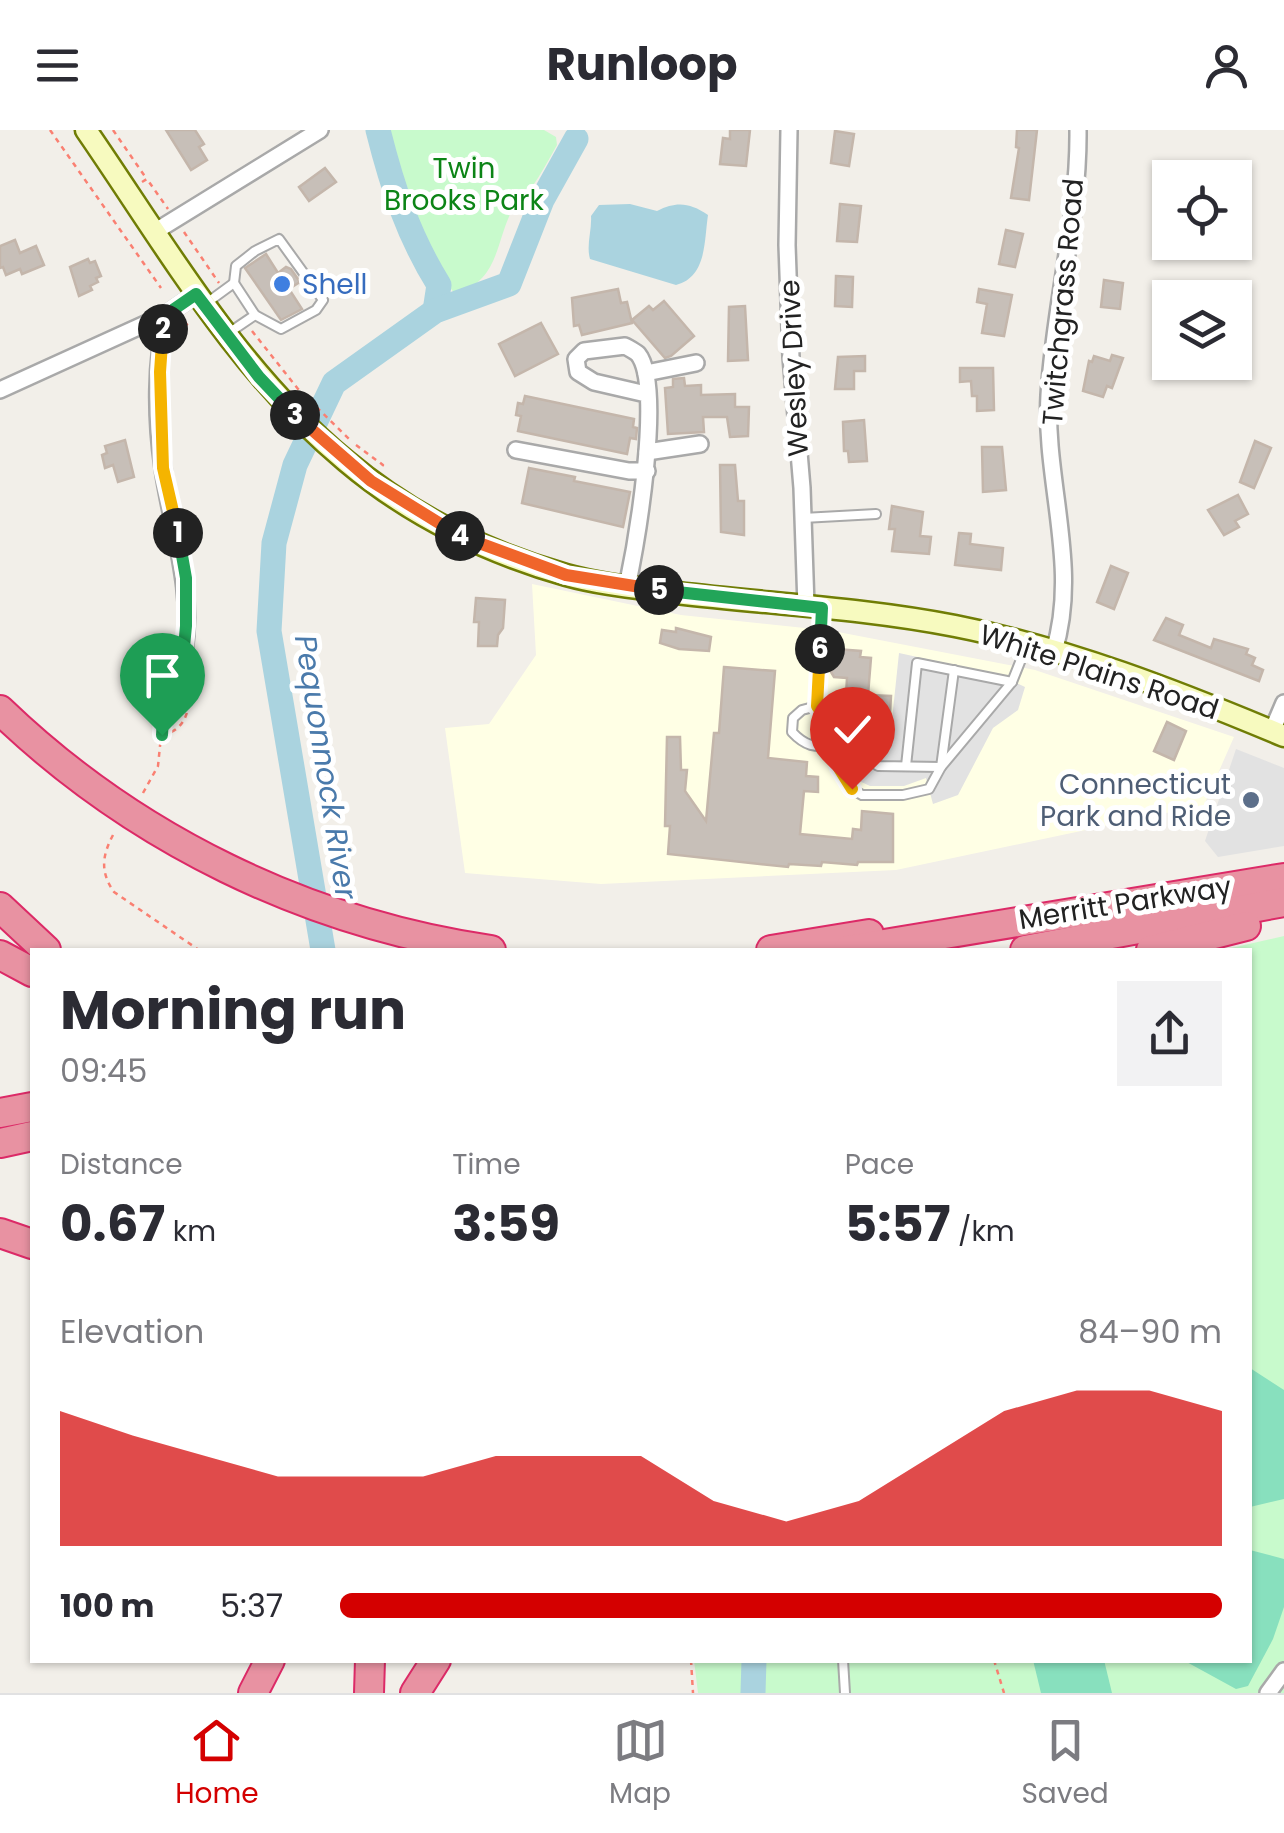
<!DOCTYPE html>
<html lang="en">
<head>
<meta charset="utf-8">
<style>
	body { margin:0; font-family:Poppins,sans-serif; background:#f2f2f3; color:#2b2b33; height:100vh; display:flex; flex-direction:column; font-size:38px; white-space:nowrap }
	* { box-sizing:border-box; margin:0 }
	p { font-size:32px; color:#7c7c81 }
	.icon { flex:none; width:55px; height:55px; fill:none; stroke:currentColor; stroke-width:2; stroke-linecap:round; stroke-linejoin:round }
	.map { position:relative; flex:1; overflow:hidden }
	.details { position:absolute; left:30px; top:818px; width:1222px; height:715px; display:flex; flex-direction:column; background:#fff; border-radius:0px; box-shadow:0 2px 8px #0004 }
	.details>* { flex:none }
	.fabs { position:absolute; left:1152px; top:30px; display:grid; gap:20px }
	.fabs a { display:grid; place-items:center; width:100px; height:100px; border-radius:0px; background:#fff; box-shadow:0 2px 8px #0004; font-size:50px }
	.pin { position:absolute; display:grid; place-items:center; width:85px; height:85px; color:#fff; margin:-102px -42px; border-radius:50% 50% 50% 0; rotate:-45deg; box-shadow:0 0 10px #0007 }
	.pin .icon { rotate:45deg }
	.km { position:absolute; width:50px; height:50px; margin:-25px; border-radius:50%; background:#222; color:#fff; font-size:28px; line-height:50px; text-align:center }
	.round { display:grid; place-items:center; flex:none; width:105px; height:105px; border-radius:0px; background:#f2f2f3 }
	.overview { display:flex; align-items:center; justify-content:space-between; height:170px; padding:0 30px }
	h1 { font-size:55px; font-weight:700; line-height:75px }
	.figures { display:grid; grid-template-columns:repeat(3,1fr); gap:15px; height:170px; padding:10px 30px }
	.figures div { display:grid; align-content:center }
	.figures b { font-size:50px; font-weight:700 }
	.figures small { font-size:28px; font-weight:400 }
	.figures p { font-size:28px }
	.chart { height:280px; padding:20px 30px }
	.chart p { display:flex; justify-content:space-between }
	.chart svg { width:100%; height:180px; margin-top:10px; fill:#d40000; opacity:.7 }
	ul { padding:0 30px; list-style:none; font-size:32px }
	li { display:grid; grid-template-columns:160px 120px 1fr; align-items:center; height:75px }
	li i { height:25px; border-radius:12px; background:#d40000 }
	header { display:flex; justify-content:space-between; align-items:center; height:130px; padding:0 30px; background:#fff; font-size:45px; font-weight:700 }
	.tab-bar { display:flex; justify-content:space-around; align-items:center; height:140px; border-top:2px solid #e1e1e2; background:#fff; font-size:28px; color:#7c7c81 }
	.tab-bar a { display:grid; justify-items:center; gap:5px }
	.tab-bar .on { color:#d40000 }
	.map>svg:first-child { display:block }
	.education { fill:#ffffe5 }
	.park { fill:#c8facc }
	.pitch { fill:#88e0be }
	.parking { fill:#e2e2e2 }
	.water { fill:#aad3df }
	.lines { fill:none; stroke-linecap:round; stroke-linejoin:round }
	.river { stroke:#aad3df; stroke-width:25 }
	.building { fill:#c7bfb8; stroke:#c4b6ab; stroke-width:2.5 }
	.lane-casing { stroke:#a9a9a9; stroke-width:12 }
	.street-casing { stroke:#a9a9a9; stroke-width:20 }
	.secondary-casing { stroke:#707d05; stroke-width:25 }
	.highway-casing { stroke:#dc2a67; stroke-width:32 }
	.path { stroke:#fa8072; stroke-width:2.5; stroke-dasharray:5 5; stroke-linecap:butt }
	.lane { stroke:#fff; stroke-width:8 }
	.street { stroke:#fff; stroke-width:15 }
	.secondary { stroke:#f7fabf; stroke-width:20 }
	.highway { stroke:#e892a2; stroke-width:28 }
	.split-1-casing { stroke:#fff; stroke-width:20 }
	.split-2-casing { stroke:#fff; stroke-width:20 }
	.split-3-casing { stroke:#fff; stroke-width:20 }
	.split-4-casing { stroke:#fff; stroke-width:20 }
	.split-5-casing { stroke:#fff; stroke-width:20 }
	.split-6-casing { stroke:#fff; stroke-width:20 }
	.split-7-casing { stroke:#fff; stroke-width:20 }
	.split-1 { stroke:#22a559; stroke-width:12 }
	.split-2 { stroke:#f5b400; stroke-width:12 }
	.split-3 { stroke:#22a559; stroke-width:12 }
	.split-4 { stroke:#f0652b; stroke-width:12 }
	.split-5 { stroke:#f0652b; stroke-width:12 }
	.split-6 { stroke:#22a559; stroke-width:12 }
	.split-7 { stroke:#f5b400; stroke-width:12 }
	.shop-dot { fill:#3f7fe0; stroke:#fff; stroke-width:4 }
	.service-dot { fill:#5c6f8a; stroke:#fff; stroke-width:4 }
	.labels { text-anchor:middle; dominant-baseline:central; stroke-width:10; stroke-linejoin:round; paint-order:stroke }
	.park-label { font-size:28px; fill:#0c8416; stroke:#fff }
	.shop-label { font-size:28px; fill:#366cbe; stroke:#fff; text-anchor:start }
	.street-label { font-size:28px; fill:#222; stroke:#fff }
	.service-label { font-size:28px; fill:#4e5e75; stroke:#fff; text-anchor:end }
	.water-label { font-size:30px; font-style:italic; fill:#4a7aab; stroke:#fff }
</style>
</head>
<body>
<header><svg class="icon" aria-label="menu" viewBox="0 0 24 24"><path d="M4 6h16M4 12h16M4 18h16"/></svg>Runloop<svg class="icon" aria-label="person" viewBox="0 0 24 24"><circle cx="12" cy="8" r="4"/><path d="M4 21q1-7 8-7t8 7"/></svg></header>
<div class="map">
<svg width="1284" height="1563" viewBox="0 0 1284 1563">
	<rect width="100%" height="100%" fill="#f2efe9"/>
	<polygon class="education" points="532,454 681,485 833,501 1035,540 1234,607 1204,675 896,740 601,754 465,743 445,598 489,594 536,525"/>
	<g class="park">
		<path d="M373,0H544L556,7L557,15C549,29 541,44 532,57C525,65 516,72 511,82C495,116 498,151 455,164C434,139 427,108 413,78C400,52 384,28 373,0Z"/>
		<polygon points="1284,806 1284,1563 698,1563 694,1530 1250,1530 1250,820 1222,820"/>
	</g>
	<g class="pitch">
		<polygon points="1250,1238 1284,1260 1284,1369 1250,1377"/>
		<polygon points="1250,1420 1284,1429 1284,1477 1273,1509 1248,1556 1236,1559 1183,1530 1250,1530"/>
		<polygon points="1033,1530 1104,1530 1112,1563 1041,1563"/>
	</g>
	<g class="parking">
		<polygon points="899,523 1000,545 1025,557 1018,580 993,598 958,665 933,674 926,648 904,656 870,656 857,650 848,632 843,604 853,602 856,587 878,588 878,601 891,599"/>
		<polygon points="1236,619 1284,638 1284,716 1218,727 1205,711"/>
	</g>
	<path class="water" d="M630,74L657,81C677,71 690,73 708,85C704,111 707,147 676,155L590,129C586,115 592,101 591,86L599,75Z"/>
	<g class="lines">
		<g class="river">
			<path d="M378,0C392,56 408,105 439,155L435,181"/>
			<polyline points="323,820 269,501 274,413 295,335 334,253 435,181 509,154 542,70 576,9"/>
			<polyline points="753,1563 754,1530"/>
		</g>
	</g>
	<g class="building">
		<polygon points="166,0 195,0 204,14 199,17 207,30 191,40"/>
		<polygon points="730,0 750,0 746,36 720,34 723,8 730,9"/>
		<polygon points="1017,0 1037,0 1029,70 1011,68 1019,18 1016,17"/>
		<polygon points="835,1 854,4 849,36 831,33"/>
		<polygon points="325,38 336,52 309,71 299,57"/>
		<polygon points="840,74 861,76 857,112 837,111"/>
		<polygon points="1006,100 1023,104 1015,137 999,134"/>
		<polygon points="15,110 20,123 36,116 44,135 22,144 20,139 6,145 3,137 0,138 0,116"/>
		<polygon points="266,124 278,143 286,137 291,139 300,152 289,159 302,179 281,190 245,138"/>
		<polygon points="88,129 90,133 95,131 101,146 96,148 98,152 90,156 92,160 79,166 70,137"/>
		<polygon points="836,146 853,147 852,177 835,176"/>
		<polygon points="1104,150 1123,153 1120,179 1101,177"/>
		<polygon points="618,159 621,173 627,172 632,193 582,205 579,195 574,196 572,168"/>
		<polygon points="979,159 1012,165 1004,206 982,203 987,174 977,172"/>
		<polygon points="664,171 694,206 671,226 665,228 632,190 649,176 653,180"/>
		<polygon points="745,176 748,230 728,231 729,177"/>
		<polygon points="541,193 558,224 515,246 499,214"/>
		<polygon points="1112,225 1123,228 1112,258 1107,256 1103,267 1083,261 1089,231 1092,232 1094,226 1110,231"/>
		<polygon points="865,226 865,241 854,241 854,259 835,259 838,227"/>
		<polygon points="960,238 993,238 994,280 977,281 977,266 972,266 971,251 960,252"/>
		<polygon points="684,248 685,256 701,255 701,265 735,264 735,277 749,277 748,306 730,307 727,287 703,287 704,302 668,304 665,258 673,257 673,249"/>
		<polygon points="525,266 634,289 633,297 637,298 636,309 630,308 627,324 518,301 521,286 516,285 518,273 523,274"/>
		<polygon points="864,290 867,331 849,332 848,321 844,321 843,292"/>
		<polygon points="125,310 134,347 118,352 113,335 105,338 102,325 107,323 105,316"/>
		<polygon points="1255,311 1271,318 1254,358 1240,352"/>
		<polygon points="982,317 1002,317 1006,360 983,362"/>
		<polygon points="720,335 735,335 738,371 744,371 744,405 721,402"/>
		<polygon points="529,338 575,347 574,351 630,362 623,397 522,373"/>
		<polygon points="1238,365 1248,384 1235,391 1239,397 1224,405 1208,380"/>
		<polygon points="892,376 923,382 920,406 931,407 929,424 892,421 895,399 889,399"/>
		<polygon points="959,403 971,404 970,414 1003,418 1001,440 955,435"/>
		<polygon points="1111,436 1128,443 1114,479 1097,472"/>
		<polygon points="476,468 505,470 503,498 498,505 497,516 478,516 479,492 474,492"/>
		<polygon points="1166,488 1183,495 1179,505 1211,518 1214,509 1248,519 1246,524 1255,528 1252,535 1263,540 1259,551 1154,510"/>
		<polygon points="676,498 711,507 709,521 679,519 660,513 662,500 676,502"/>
		<polygon points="836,519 861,521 860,527 871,528 868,565 891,566 889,600 878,599 879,587 845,582 847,548 834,547 831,542"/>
		<polygon points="724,537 775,541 768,628 807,632 806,646 818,647 818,662 804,661 800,704 852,709 853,699 861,700 862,681 893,684 893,732 858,732 857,735 822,732 821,736 789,734 788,737 668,724 670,696 665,696 667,607 680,607 681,640 687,640 685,661 706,691 714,603 719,603"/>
		<polygon points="1167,592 1186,601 1174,630 1154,621"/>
	</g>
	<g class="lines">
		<g class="lane-casing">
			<g id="lane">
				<polyline points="234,153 236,136 255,121 279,109 323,170 316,180 281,199 255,185"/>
				<polyline points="208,172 234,153 255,185 230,202"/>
				<polyline points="803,388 876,384"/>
				<polyline points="822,479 817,576 830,595 839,639 852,659 862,665 903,665 929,659 941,637 954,540"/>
				<path d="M817,576L802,580L793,588L792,602C805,616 815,618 834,615"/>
				<polyline points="866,607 867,628 878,636 941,637 1012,552 1026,517"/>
				<polyline points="906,636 917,533 1012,552"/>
				<polyline points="843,1530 845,1563"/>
			</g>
		</g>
		<g class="street-casing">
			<g id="street">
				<polyline points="789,0 787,115 791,227 802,358 806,476"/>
				<polyline points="156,101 320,0"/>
				<polyline points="646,243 696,233"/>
				<polyline points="0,260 167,184 196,164"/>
				<polyline points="516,320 629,341 647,341"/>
				<polyline points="647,322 700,314"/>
				<path d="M627,457C636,415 664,256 638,224C637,223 626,216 625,216L584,221L576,229L578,242L594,252L646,264"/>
				<path d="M1054,521C1080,437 1044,351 1049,265C1054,177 1079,88 1078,0"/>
				<path d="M164,572C171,556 181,539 184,522C194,457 172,401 163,338C156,290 155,231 167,184"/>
				<polyline points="1272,601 1284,573"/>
				<polyline points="1268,1563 1284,1541"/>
			</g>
		</g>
		<g class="secondary-casing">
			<path id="secondary" d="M86,0C166,116 236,240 346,331C410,385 486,422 566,445C602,455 640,458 677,463C770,474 863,478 955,496C1067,518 1179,562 1284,606"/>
		</g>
		<g class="highway-casing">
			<g id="highway">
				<path d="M0,580C134,709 307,793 491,820"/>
				<polyline points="0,777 46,820"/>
				<polyline points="771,820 869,804"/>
				<polyline points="848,820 1284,748"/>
				<polyline points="1025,820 1284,772"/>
				<polyline points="1151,820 1246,796"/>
				<polyline points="0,825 32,842"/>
				<polyline points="0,983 32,977"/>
				<polyline points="0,1013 32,1006"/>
				<polyline points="0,1103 32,1114"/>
				<polyline points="253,1563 270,1530"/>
				<polyline points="369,1563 370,1530"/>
				<polyline points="415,1563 436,1530"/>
			</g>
		</g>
		<g class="path">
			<polyline points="50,0 161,158"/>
			<polyline points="113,0 146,48"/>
			<polyline points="142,52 147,49 168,79"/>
			<polyline points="184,102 219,153"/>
			<polyline points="179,198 188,196 185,192"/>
			<polyline points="252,201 298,259 350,310"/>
			<polyline points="356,315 383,335 381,338"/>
			<path d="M162,605C190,599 189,575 191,551"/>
			<polyline points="143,663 158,636 163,586"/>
			<path d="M113,705C102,726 100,742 114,762L199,820"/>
			<polyline points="691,1530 693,1563"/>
			<polyline points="994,1530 1004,1563"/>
		</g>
		<use href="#lane" class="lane"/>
		<use href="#street" class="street"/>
		<use href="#secondary" class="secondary"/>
		<use href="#highway" class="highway"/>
	</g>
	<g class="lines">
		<g class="split-1-casing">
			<polyline id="split-1" points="162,605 164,572 183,527 186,496 186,448 178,403"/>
		</g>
		<g class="split-2-casing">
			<polyline id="split-2" points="163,199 160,242 163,338 178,403"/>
		</g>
		<g class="split-3-casing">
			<polyline id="split-3" points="163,199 167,184 196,164 259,247 295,285"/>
		</g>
		<g class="split-4-casing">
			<polyline id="split-4" points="295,285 371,351 460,406"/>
		</g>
		<g class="split-5-casing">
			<polyline id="split-5" points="460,406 566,445 659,460"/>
		</g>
		<g class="split-6-casing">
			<polyline id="split-6" points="659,460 822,478 820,519"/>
		</g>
		<g class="split-7-casing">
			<polyline id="split-7" points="820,519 817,576 830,595 839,638 852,659"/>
		</g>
		<use href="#split-1" class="split-1"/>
		<use href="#split-2" class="split-2"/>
		<use href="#split-3" class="split-3"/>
		<use href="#split-4" class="split-4"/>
		<use href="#split-5" class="split-5"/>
		<use href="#split-6" class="split-6"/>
		<use href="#split-7" class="split-7"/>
	</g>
	<circle class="shop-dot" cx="282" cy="154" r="10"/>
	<circle class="service-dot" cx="1251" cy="670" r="10"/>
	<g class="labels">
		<g class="park-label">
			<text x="464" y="38">Twin<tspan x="464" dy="32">Brooks Park</tspan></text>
		</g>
		<g class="shop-label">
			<text x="302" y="154">Shell</text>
		</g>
		<g class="street-label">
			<text transform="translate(1063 172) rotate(-85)">Twitchgrass Road</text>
			<text transform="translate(794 238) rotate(-93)">Wesley Drive</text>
			<text transform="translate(1099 542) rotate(18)">White Plains Road</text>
			<text transform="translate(1125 773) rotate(-9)">Merritt Parkway</text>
		</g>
		<g class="service-label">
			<text x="1231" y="654">Connecticut<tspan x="1231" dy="32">Park and Ride</tspan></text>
		</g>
		<g class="water-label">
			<text transform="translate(326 637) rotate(81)">Pequonnock River</text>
		</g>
	</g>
</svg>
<div class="fabs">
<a><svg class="icon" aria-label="locate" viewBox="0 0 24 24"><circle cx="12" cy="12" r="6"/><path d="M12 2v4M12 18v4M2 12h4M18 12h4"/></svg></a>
<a><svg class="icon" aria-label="layers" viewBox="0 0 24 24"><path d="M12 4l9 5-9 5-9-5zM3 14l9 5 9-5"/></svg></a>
</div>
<div class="pin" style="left:162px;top:605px;background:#1e9e55"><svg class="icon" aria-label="arrive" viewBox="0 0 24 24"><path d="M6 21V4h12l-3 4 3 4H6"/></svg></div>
<div class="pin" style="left:852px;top:659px;background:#d93025"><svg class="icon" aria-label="check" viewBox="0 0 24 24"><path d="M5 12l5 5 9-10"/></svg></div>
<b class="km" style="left:178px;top:403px">1</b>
<b class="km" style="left:163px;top:199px">2</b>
<b class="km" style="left:295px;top:285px">3</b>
<b class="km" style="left:460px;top:406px">4</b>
<b class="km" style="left:659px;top:460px">5</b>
<b class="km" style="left:820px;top:519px">6</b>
<section class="details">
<div class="overview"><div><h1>Morning run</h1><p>09:45</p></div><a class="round"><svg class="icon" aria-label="share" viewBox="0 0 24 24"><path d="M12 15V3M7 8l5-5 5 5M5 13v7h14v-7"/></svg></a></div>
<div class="figures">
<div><p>Distance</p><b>0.67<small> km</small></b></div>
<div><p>Time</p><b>3:59</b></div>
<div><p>Pace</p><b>5:57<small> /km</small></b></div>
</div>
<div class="chart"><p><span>Elevation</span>84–90 m</p>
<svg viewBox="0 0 160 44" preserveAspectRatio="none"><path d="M0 44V11L10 17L20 22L30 27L40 27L50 27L60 22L70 22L80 22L90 33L100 38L110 33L120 22L130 11L140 6L150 6L160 11V44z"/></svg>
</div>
<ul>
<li><b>100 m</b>5:37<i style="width:100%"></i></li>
</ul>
</section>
</div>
<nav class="tab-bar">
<a class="on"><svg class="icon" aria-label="home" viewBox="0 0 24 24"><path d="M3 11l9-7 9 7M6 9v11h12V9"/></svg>Home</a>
<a><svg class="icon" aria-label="map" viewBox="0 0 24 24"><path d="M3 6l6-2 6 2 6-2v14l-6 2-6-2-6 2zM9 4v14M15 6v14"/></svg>Map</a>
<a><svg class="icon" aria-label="saved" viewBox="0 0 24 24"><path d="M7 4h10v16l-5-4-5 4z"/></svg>Saved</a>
</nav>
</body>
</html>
